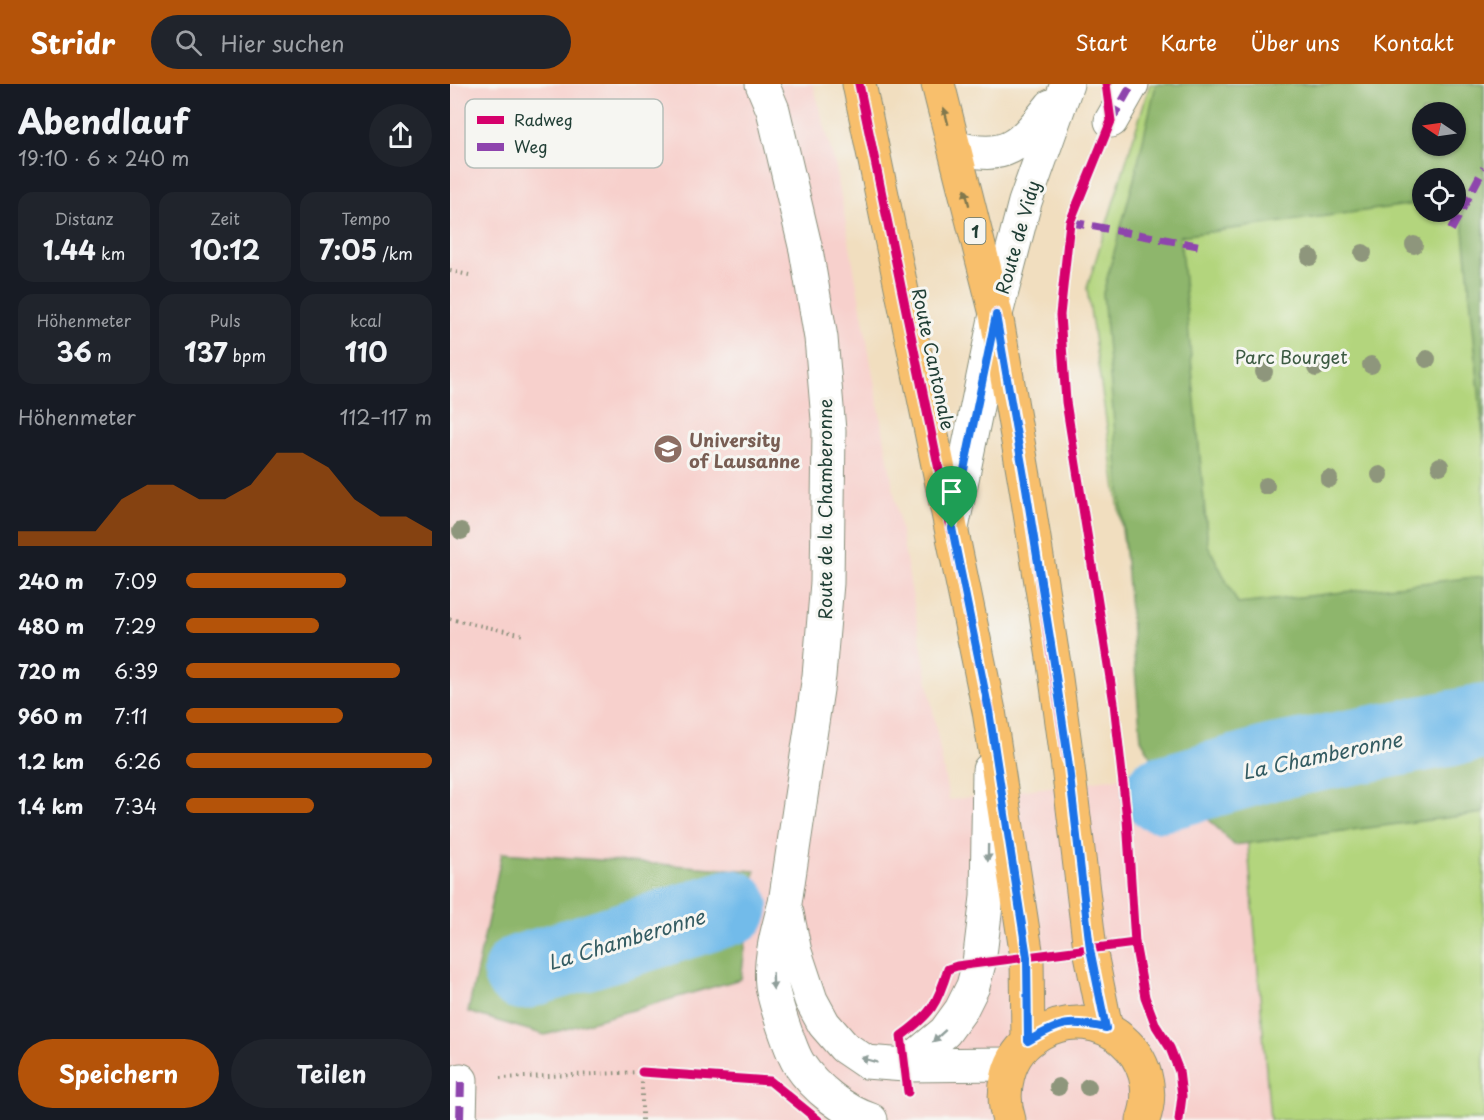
<!DOCTYPE html>
<html lang="de">
<head>
<meta charset="utf-8">
<style>
	body { margin:0; font-family:"Playpen Sans",sans-serif; background:#20242c; color:#f1f3f6; height:100vh; display:flex; flex-direction:column; font-size:22px; white-space:nowrap }
	* { box-sizing:border-box; margin:0 }
	p { font-size:20px; color:#9ea1a6 }
	.icon { flex:none; width:33px; height:33px; fill:none; stroke:currentColor; stroke-width:2; stroke-linecap:round; stroke-linejoin:round }
	.map { position:relative; flex:1; overflow:hidden }
	.panel { display:flex; flex-direction:column; background:#171b24; width:450px }
	.panel>* { flex:none }
	.needle { width:39px; rotate:283deg }
	.controls { position:absolute; left:962px; top:18px; display:grid; gap:12px }
	.controls a { display:grid; place-items:center; width:54px; height:54px; border-radius:50%; background:#171b24; box-shadow:0 2px 4px #0004; font-size:30px }
	.pin { position:absolute; display:grid; place-items:center; width:51px; height:51px; color:#fff; margin:-62px -26px; border-radius:50% 50% 50% 0; rotate:-45deg; box-shadow:0 0 6px #0007 }
	.pin .icon { rotate:45deg }
	.round { display:grid; place-items:center; flex:none; width:63px; height:63px; border-radius:32px; background:#20242c }
	.head { display:flex; align-items:center; justify-content:space-between; height:102px; padding:0 18px }
	h1 { font-size:33px; font-weight:700; line-height:45px }
	.figures { display:grid; grid-template-columns:repeat(3,1fr); gap:9px; height:102px; padding:6px 18px }
	.figures div { display:grid; align-content:center; border-radius:15px; background:#20242c; text-align:center }
	.figures b { font-size:26px; font-weight:700 }
	.figures small { font-size:16px; font-weight:400 }
	.figures p { font-size:16px }
	.chart { height:168px; padding:12px 18px }
	.chart p { display:flex; justify-content:space-between }
	.chart svg { width:100%; height:108px; margin-top:6px; fill:#b45309; opacity:.7 }
	.action { display:flex; gap:12px; margin-top:auto; padding:12px 18px }
	.action a { flex:1; height:69px; border-radius:36px; background:#b45309; color:#fff; font-size:24px; font-weight:700; line-height:69px; text-align:center }
	.action a+a { background:#20242c; color:#f1f3f6 }
	ul { padding:0 18px; list-style:none; font-size:20px }
	li { display:grid; grid-template-columns:96px 72px 1fr; align-items:center; height:45px }
	li i { height:15px; border-radius:8px; background:#b45309 }
	header { display:flex; align-items:center; gap:36px; box-sizing:border-box; height:84px; padding:0 30px; background:#b45309; color:#fff }
	header strong { font-size:28px }
	nav { display:flex; gap:33px; margin-inline-start:auto; font-size:21px }
	.search { width:420px; height:54px; background:#20242c; display:flex; align-items:center; gap:15px; box-sizing:border-box; padding:0 21px; border-radius:33px; color:#9ea1a6; font-size:22px }
	main { display:flex; flex:1; min-height:0 }
	.map>svg:first-child { display:block }
	.built { fill:#f7d0cc }
	.green { fill:#b3d57d; stroke:#698958; stroke-width:1.5; fill-rule:evenodd }
	.forest { fill:#8eb66c; stroke:#567a50; stroke-width:1.5; fill-rule:evenodd }
	.lines { fill:none; stroke-linecap:round; stroke-linejoin:round }
	.river { stroke:#72bbea; stroke-width:76 }
	.minor-casing { stroke:#888e7a; stroke-width:35 }
	.major-casing { stroke:#888e7a; stroke-width:35 }
	.path { stroke:#888e7a; stroke-width:4; stroke-dasharray:1.5 4.5; stroke-linecap:butt }
	.minor { stroke:#fff; stroke-width:33 }
	.major { stroke:#f8bf6c; stroke-width:33 }
	.quiet { stroke:#8e44ad; stroke-width:8; stroke-dasharray:15 8; stroke-linecap:butt }
	.cycleway-casing { stroke:#f6f6f2; stroke-width:13 }
	.cycleway { stroke:#d6006c; stroke-width:9 }
	.tree { fill:#8e967b }
	.oneway { fill:#81784d }
	.oneway2 { fill:#8f9e9a }
	.route-casing { stroke:#fff; stroke-width:12 }
	.route { stroke:#1a73e8; stroke-width:8 }
	.labels { text-anchor:middle; dominant-baseline:central; stroke-width:6; stroke-linejoin:round; paint-order:stroke }
	.shield { fill:#f6f6f2; stroke:#60746d; stroke-width:1.5 }
	.shield-label { font-size:16px; font-weight:bold; fill:#1f3d34 }
	.street-label { font-size:18px; fill:#1f3d34; stroke:#f6f6f2 }
	.park-label { font-size:18px; fill:#3d5b43; stroke:#f6f6f2 }
	.education-label { font-size:18px; font-weight:bold; fill:#785e54; stroke:#f6f6f2; text-anchor:start }
	.water-label { font-size:20px; font-style:italic; fill:#345c62; stroke:#f6f6f2 }
	.key { fill:#f6f6f2; stroke:#b6beb9; stroke-width:1.5 }
	.key-label { font-size:16px; fill:#1f3d34 }
</style>
</head>
<body>
<header>
<strong>Stridr</strong>
<div class="search"><svg class="icon" aria-label="search" viewBox="0 0 24 24"><circle cx="10" cy="10" r="6"/><path d="M15 15l6 6"/></svg>Hier suchen</div>
<nav><a>Start</a><a>Karte</a><a>Über uns</a><a>Kontakt</a></nav>
</header>
<main>
<section class="panel">
<div class="head"><div><h1>Abendlauf</h1><p>19:10 · 6 × 240 m</p></div><a class="round"><svg class="icon" aria-label="share" viewBox="0 0 24 24"><path d="M12 15V3M7 8l5-5 5 5M5 13v7h14v-7"/></svg></a></div>
<div class="figures">
<div><p>Distanz</p><b>1.44<small> km</small></b></div>
<div><p>Zeit</p><b>10:12</b></div>
<div><p>Tempo</p><b>7:05<small> /km</small></b></div>
</div>
<div class="figures">
<div><p>Höhenmeter</p><b>36<small> m</small></b></div>
<div><p>Puls</p><b>137<small> bpm</small></b></div>
<div><p>kcal</p><b>110</b></div>
</div>
<div class="chart"><p><span>Höhenmeter</span>112–117 m</p>
<svg viewBox="0 0 160 44" preserveAspectRatio="none"><path d="M0 44V38L10 38L20 38L30 38L40 25L50 19L60 19L70 25L80 25L90 19L100 6L110 6L120 12L130 25L140 32L150 32L160 38V44z"/></svg>
</div>
<ul>
<li><b>240 m</b>7:09<i style="width:65%"></i></li>
<li><b>480 m</b>7:29<i style="width:54%"></i></li>
<li><b>720 m</b>6:39<i style="width:87%"></i></li>
<li><b>960 m</b>7:11<i style="width:64%"></i></li>
<li><b>1.2 km</b>6:26<i style="width:100%"></i></li>
<li><b>1.4 km</b>7:34<i style="width:52%"></i></li>
</ul>
<div class="action"><a>Speichern</a><a>Teilen</a></div>
</section>
<div class="map">
<svg width="1034" height="1036" viewBox="0 0 1034 1036">
	<rect width="100%" height="100%" fill="#f6f6f2"/>
	<filter id="ink" filterUnits="userSpaceOnUse"><feTurbulence type="fractalNoise" baseFrequency=".0167" numOctaves="2"/><feDisplacementMap in="SourceGraphic" scale="12" xChannelSelector="R" yChannelSelector="G"/><feConvolveMatrix kernelMatrix="1 2 1 2 8 2 1 2 1" color-interpolation-filters="sRGB"/></filter>
	<filter id="wash" filterUnits="userSpaceOnUse"><feTurbulence type="fractalNoise" baseFrequency=".008" numOctaves="4" result="noise"/><feDisplacementMap in="SourceGraphic" scale="24" xChannelSelector="R" yChannelSelector="G"/><feGaussianBlur stdDeviation="1.35" result="paint"/><feColorMatrix in="noise" values="0 0 0 0 0 0 0 0 0 0 0 0 0 0 0 0 0 1.4 0 .05"/><feComposite in="paint" operator="in"/></filter>
	<g filter="url(#wash)">
		<rect width="100%" height="100%" fill="#f1debf"/>
		<polygon class="built" points="0,0 363,0 386,84 499,716 1034,646 1034,1036 0,1036"/>
		<path class="green" d="M700,0H1034V1036H820L792,687L710,710L637,204ZM972,28H1005V62H972ZM972,94H1005V128H972Z"/>
		<g class="forest">
			<path d="M706,0H1034V362L1011,114L1005,115V94H972V119L730,152L758,461L788,520L1034,492V729L784,761L708,684L691,655L653,209L684,95ZM972,28H1005V62H972Z"/>
			<polygon points="52,769 305,787 291,895 95,951 18,928"/>
		</g>
		<g class="lines">
			<g class="river">
				<polyline points="710,710 824,678 1034,638"/>
				<polyline points="71,888 281,823"/>
			</g>
		</g>
	</g>
	<g filter="url(#ink)">
		<g class="lines">
			<g class="minor-casing">
				<g id="minor">
					<path d="M312,0L323,26L356,166L371,254L379,347L377,499L369,592L335,819C328,844 319,876 322,901C324,916 341,968 349,980C365,1004 394,1027 421,1036"/>
					<polyline points="661,37 682,0"/>
					<path d="M505,63C557,78 570,61 601,22"/>
					<polyline points="502,444 546,230 575,118 617,0"/>
					<polyline points="337,829 345,868 361,916 374,940 394,963 416,978 455,981 561,980"/>
					<polyline points="455,981 495,948 511,926 523,902 529,879 537,813 539,686"/>
					<polyline points="10,1036 11,996"/>
				</g>
			</g>
			<g class="major-casing">
				<g id="major">
					<polyline points="409,0 539,627 577,873 578,957"/>
					<polyline points="488,0 546,230 576,404 604,580 617,675 640,865 656,944"/>
					<path d="M559,1036C554,1021 554,1006 558,991C563,971 574,959 591,949C650,915 716,973 693,1036"/>
				</g>
			</g>
			<g class="path">
				<polyline points="0,187 19,191"/>
				<polyline points="0,535 74,551"/>
				<polyline points="50,994 192,988 315,997"/>
				<polyline points="192,1036 192,988"/>
			</g>
			<use href="#minor" class="minor"/>
			<use href="#major" class="major"/>
			<g class="quiet">
				<polyline points="661,37 682,0"/>
				<polyline points="620,138 750,162"/>
				<polyline points="1001,146 1034,84"/>
				<polyline points="10,1036 11,996"/>
			</g>
			<g class="cycleway-casing">
				<g id="cycleway">
					<polyline points="409,0 539,627"/>
					<polyline points="656,0 661,37 620,138 610,231 616,318 664,619 677,735 685,859 695,913 706,942 720,964 729,987 732,1012 729,1036"/>
					<polyline points="546,230 576,404 617,675"/>
					<polyline points="640,865 656,944"/>
					<polyline points="192,988 320,997 368,1036"/>
					<path d="M458,1008L451,952C481,930 487,921 498,885L507,882L685,859"/>
				</g>
			</g>
			<use href="#cycleway" class="cycleway"/>
		</g>
		<g class="tree">
			<circle cx="964" cy="161" r="9"/>
			<circle cx="913" cy="169" r="9"/>
			<circle cx="860" cy="173" r="9"/>
			<circle cx="977" cy="275" r="9"/>
			<circle cx="921" cy="281" r="9"/>
			<circle cx="866" cy="284" r="9"/>
			<circle cx="814" cy="288" r="9"/>
			<circle cx="990" cy="382" r="9"/>
			<circle cx="930" cy="391" r="9"/>
			<circle cx="879" cy="395" r="9"/>
			<circle cx="816" cy="402" r="9"/>
			<circle cx="11" cy="447" r="9"/>
			<circle cx="608" cy="1003" r="9"/>
			<circle cx="638" cy="1003" r="9"/>
		</g>
		<defs><path id="oneway-solid" d="M-6-.8H1V-3.2L6.5 0L1 3.2V.8H-6Z" transform="scale(1.5)"/></defs>
		<g class="oneway">
			<use href="#oneway-solid" transform="translate(496 32) rotate(-105)"/>
			<use href="#oneway-solid" transform="translate(517 113) rotate(-104)"/>
		</g>
		<g class="oneway2">
			<use href="#oneway-solid" transform="translate(538 769) rotate(91)"/>
			<use href="#oneway-solid" transform="translate(323 897) rotate(88)"/>
			<use href="#oneway-solid" transform="translate(489 952) rotate(138)"/>
			<use href="#oneway-solid" transform="translate(419 976) rotate(-164)"/>
		</g>
	</g>
	<g class="lines" filter="url(#ink)">
		<g class="route-casing">
			<path id="route" d="M546,231L576,404L604,579L618,675L640,865L656,944C619,936 611,938 578,957L577,873L539,627L502,444Z"/>
		</g>
		<use href="#route" class="route"/>
	</g>
	<defs>
		<g id="university-disc" transform="scale(1.5)"><circle r="9.5" fill="#8d6e63" stroke="#f6f6f2"/><path d="M0-5L7-2L0 1L-7-2ZM-4 1L0 2.5L4 1V4Q0 6-4 4Z" fill="#fff"/></g>
	</defs>
	<g fill-rule="evenodd">
		<use href="#university-disc" x="218" y="365"/>
	</g>
	<g class="labels">
		<rect class="shield" x="514.5" y="134" width="21" height="26" rx="4.5"/>
		<g class="shield-label">
			<text x="525" y="147">1</text>
		</g>
		<g class="street-label">
			<text transform="translate(567 153) rotate(-74)">Route de Vidy</text>
			<text transform="translate(484 275) rotate(78)">Route Cantonale</text>
			<text transform="translate(374 425) rotate(-90)">Route de la Chamberonne</text>
		</g>
		<g class="park-label">
			<text x="841" y="272">Parc Bourget</text>
		</g>
		<g class="education-label">
			<text x="239" y="355">University<tspan x="239" dy="21">of Lausanne</tspan></text>
		</g>
		<g class="water-label">
			<text transform="translate(872 671) rotate(-12)">La Chamberonne</text>
			<text transform="translate(176 855) rotate(-17)">La Chamberonne</text>
		</g>
	</g>
	<rect x="15" y="15" width="198" height="69" rx="9" class="key"/>
	<rect x="27" y="32" width="27" height="8" fill="#d6006c"/>
	<rect x="27" y="59" width="27" height="8" fill="#8e44ad"/>
	<g class="key-label">
		<text x="64" y="42">Radweg</text>
		<text x="64" y="69">Weg</text>
	</g>
</svg>
<div class="controls">
<a><svg class="needle" viewBox="-14 -14 28 28"><path d="M0-13l5 13h-10z" fill="#e53935"/><path d="M0 13l5-13h-10z" fill="#9ea1a6"/></svg></a>
<a><svg class="icon" aria-label="locate" viewBox="0 0 24 24"><circle cx="12" cy="12" r="6"/><path d="M12 2v4M12 18v4M2 12h4M18 12h4"/></svg></a>
</div>
<div class="pin" style="left:502px;top:444px;background:#1e9e55"><svg class="icon" aria-label="arrive" viewBox="0 0 24 24"><path d="M6 21V4h12l-3 4 3 4H6"/></svg></div>
</div>
</main>
</body>
</html>
